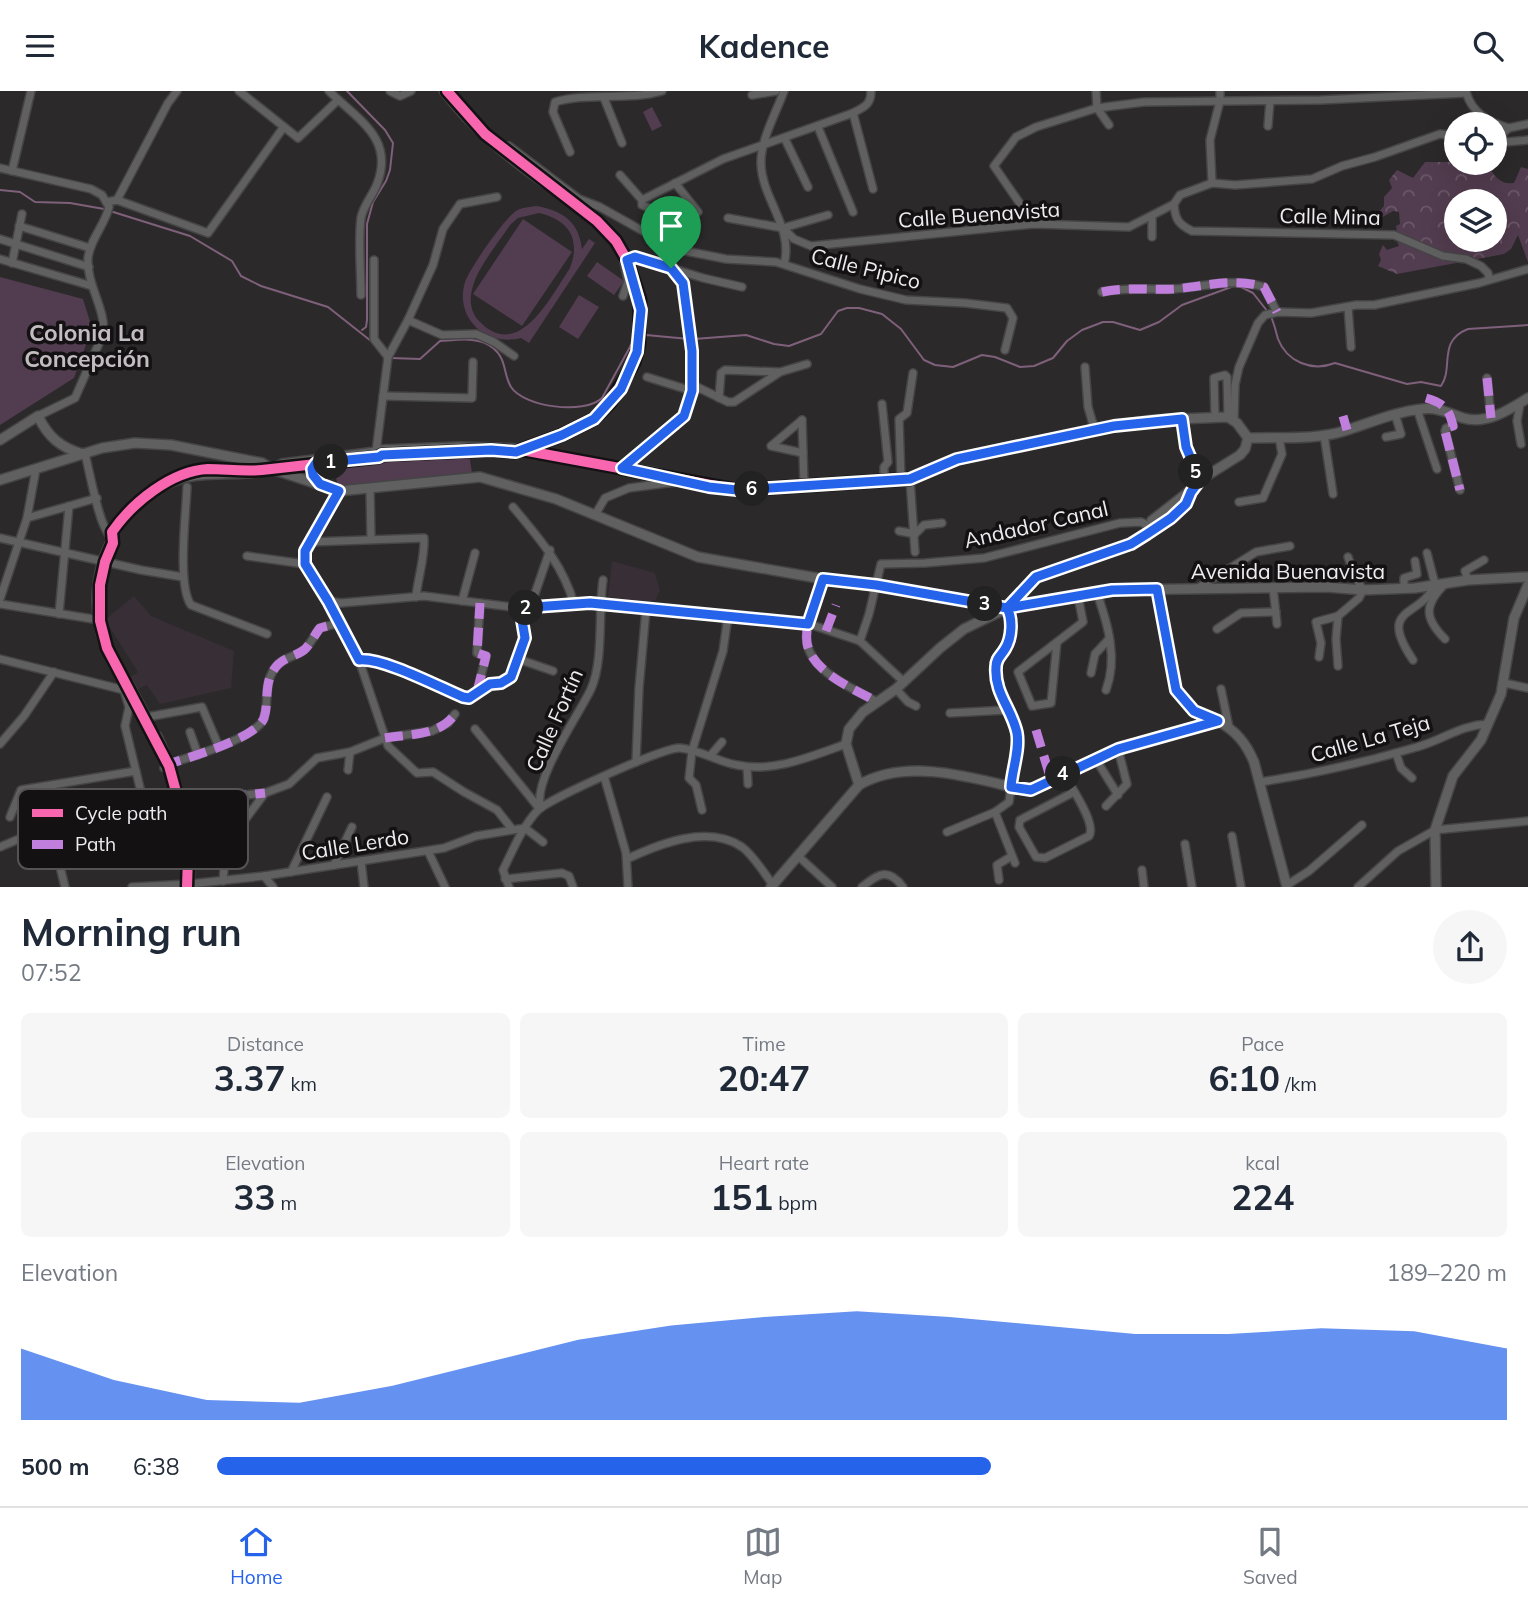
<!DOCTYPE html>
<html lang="en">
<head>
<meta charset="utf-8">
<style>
	body { margin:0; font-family:Mulish,sans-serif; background:#f6f6f7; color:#1f2937; height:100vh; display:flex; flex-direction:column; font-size:26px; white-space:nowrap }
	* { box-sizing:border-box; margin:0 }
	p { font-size:23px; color:#747a83 }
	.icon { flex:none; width:38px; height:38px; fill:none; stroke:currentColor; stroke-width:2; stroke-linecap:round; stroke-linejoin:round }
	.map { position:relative; height:796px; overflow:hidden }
	.details { display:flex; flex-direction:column; background:#fff; flex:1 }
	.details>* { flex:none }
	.fabs { position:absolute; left:1444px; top:21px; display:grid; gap:14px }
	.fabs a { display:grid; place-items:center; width:63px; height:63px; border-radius:50%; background:#fff; box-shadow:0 7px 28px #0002; font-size:35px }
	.pin { position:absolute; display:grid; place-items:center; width:60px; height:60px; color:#fff; margin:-72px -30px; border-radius:50% 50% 50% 0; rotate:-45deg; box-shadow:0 0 7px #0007 }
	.pin .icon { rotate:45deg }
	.km { position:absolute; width:35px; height:35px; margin:-18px; border-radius:50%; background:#222; color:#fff; font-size:19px; line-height:35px; text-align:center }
	.round { display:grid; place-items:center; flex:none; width:74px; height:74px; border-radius:37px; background:#f6f6f7 }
	.headline { display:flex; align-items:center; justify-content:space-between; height:119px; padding:0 21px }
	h1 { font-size:38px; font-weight:700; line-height:52px }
	.figures { display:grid; grid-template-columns:repeat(3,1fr); gap:10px; height:119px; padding:7px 21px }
	.figures div { display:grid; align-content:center; border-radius:10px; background:#f6f6f7; text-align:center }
	.figures b { font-size:35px; font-weight:700 }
	.figures small { font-size:19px; font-weight:400 }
	.figures p { font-size:19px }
	.chart { height:196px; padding:14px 21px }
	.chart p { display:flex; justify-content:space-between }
	.chart svg { width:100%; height:126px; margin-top:7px; fill:#2563eb; opacity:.7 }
	ul { padding:0 21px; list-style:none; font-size:23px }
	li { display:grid; grid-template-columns:112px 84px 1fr; align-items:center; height:52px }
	li i { height:18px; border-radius:9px; background:#2563eb }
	header { display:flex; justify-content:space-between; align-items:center; height:91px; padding:0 21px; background:#fff; font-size:32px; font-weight:700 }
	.tabs { display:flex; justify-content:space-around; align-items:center; height:98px; border-top:2px solid #e0e1e3; background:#fff; font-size:19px; color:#747a83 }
	.tabs a { display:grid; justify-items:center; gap:4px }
	.tabs .active { color:#2563eb }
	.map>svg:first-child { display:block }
	.built { fill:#372e36 }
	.forest { fill:url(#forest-crowns); fill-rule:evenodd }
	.park { fill:#523c4f; fill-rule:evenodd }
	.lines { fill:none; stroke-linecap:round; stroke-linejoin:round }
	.stream { stroke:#7e607a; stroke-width:2 }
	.minor-casing { stroke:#464546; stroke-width:10 }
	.tertiary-casing { stroke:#464546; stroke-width:12 }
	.minor { stroke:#616061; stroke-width:7 }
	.tertiary { stroke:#616061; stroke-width:9 }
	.quiet { stroke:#c07fdc; stroke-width:9; stroke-dasharray:18 9; stroke-linecap:butt }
	.cycleway-casing { stroke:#141113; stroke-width:15 }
	.cycleway { stroke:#f766af; stroke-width:10 }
	.route-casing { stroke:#fff; stroke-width:14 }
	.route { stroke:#2563eb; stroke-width:9 }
	.labels { text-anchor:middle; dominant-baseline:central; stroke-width:7; stroke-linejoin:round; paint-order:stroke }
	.street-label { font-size:21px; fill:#efecef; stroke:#141113 }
	.neighbourhood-label { font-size:23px; font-weight:bold; fill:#c3bdc2; stroke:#141113 }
	.key { fill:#141113; stroke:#565355; stroke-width:2 }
	.key-label { font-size:19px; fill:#efecef }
</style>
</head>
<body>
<header><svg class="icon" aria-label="menu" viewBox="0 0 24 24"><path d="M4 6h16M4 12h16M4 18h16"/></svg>Kadence<svg class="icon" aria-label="search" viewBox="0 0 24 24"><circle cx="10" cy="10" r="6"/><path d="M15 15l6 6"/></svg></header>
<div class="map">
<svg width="1528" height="796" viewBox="0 0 1528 796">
	<defs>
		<pattern id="forest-crowns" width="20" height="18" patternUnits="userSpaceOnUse" patternTransform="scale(1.75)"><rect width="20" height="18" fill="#523c4f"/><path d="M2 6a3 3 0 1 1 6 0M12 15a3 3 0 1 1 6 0" fill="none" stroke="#6b5869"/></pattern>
	</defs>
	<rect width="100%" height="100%" fill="#2c292b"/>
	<g class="built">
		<polygon points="612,470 655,482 660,500 655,509 649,511 608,506"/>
		<polygon points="134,505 151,525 234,560 231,597 160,613 147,594 134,600 127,588 138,581 105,529"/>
	</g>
	<path class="forest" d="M1456,68V72L1488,74C1494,85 1500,94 1514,92L1521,76L1528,78V171L1518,144L1511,158L1504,163L1397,183L1378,175L1381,169L1379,163L1383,154L1387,159L1399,155L1397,150L1402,146L1397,142L1396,135L1400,133L1399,121L1393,120L1381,127L1378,122L1384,115V106L1392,97L1389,89L1397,79L1413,87L1425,71H1450ZM1456,110H1494V149H1456Z"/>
	<g class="park">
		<polygon points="652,16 662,35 652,40 643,21"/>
		<path d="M537,115C563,120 579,131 582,158L589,148L595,152L529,252L521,247C487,256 454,228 465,191C470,177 504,128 516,120C522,116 530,116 537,115ZM539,122C569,129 581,148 570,177C551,205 519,272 479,230C470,221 469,207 473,195C478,176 499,151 510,134L518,127Z"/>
		<polygon points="523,128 572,161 522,235 473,203"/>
		<polygon points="597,171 624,190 614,204 587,185"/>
		<polygon points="0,186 83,208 92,237 74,287 0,334"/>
		<polygon points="579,204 599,216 578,248 559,236"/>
		<polygon points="469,362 472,382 338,395 333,374"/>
	</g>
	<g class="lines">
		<g class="stream">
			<polyline points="347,0 385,39 393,52 390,79 386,90 373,111 367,133 367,229 366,236 362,239"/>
			<polyline points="0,99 20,101 35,111 70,112 104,118"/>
			<polyline points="110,120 190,145 232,170 241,185 261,195 328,216 371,250"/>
			<polyline points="1239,195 1253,202 1268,221"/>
			<path d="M1271,225C1274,233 1276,240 1278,248C1287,271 1312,281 1335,272L1407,293L1421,291L1441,295C1454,277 1437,250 1468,238L1528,234"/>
			<polyline points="694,248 746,244 774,253 789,255 821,243 838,220 847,217 859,217 882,223 901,238 924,269 935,274 953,276 982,264 995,266 1020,276 1034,275 1053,267 1067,250 1082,239 1103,231 1113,231 1140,239 1159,231 1182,214 1234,195"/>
			<path d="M391,267L420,268L440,250C458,249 479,245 493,257C507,268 503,283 511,296C524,316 584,324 602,307L636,245L646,244L689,248"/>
		</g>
		<g class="minor-casing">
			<g id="minor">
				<polyline points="239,0 298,47 338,9"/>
				<path d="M329,0C357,28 395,47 377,93C373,104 363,115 361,127C358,149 361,181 361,204"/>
				<polyline points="390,0 400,5 411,0"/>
				<path d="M443,0C473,39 505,65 545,93"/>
				<polyline points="1096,0 1097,17 1109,34"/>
				<path d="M1466,1C1472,22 1488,31 1509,37"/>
				<polyline points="752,4 776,0"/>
				<polyline points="604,7 622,52"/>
				<polyline points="853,22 873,98"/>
				<polyline points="1268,35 1270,10"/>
				<polyline points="818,36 853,121"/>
				<polyline points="1494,45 1499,45 1509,37 1528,33"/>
				<polyline points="1499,45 1506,51 1528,49"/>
				<polyline points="785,48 808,96"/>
				<polyline points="509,55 579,108 600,116 675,158 726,168 776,171 860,198 906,209 965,212 1007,217 1013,227 1005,259"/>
				<path d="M570,61L553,21L555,11C586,1 628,10 662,0"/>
				<path d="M0,77L91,98L102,104L109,116C105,134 90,148 88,167C86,193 107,220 103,243L75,307L38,325"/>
				<polyline points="12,80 31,0"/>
				<polyline points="620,84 642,109 642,114 656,120 653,144"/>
				<polyline points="675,92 698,121"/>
				<polyline points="1212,92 1210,49 1220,10 1220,0"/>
				<polyline points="117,109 168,12 177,0"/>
				<path d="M642,109L723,68L853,22C864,16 871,14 871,0"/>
				<polyline points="107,111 117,109 208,142 283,37"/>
				<path d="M1174,113C1175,128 1178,133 1192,140L1394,144L1443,165L1466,168L1481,175L1488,182L1489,187"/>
				<polyline points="1152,126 1152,146"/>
				<polyline points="728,127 783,137 828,124"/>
				<polyline points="1034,133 994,75 1016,46 1036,36 1097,17 1144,11 1321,9 1465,2"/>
				<polyline points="19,135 90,157"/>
				<polyline points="783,137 794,148 811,155 1034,133 1129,136 1174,113 1180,104 1212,92 1235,94 1312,88 1342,75 1375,66 1440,43 1456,45"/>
				<polyline points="0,148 89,176"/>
				<polyline points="0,168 92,195"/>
				<polyline points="374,169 374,248 388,266"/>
				<polyline points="12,172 22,123"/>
				<path d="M784,173C794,137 762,108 761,73C760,50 776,22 784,0"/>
				<path d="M1102,201C1125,196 1149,199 1173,198C1204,196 1232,186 1264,196L1277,221"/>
				<polyline points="623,205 628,190 624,171 635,166 703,187 742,196"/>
				<polyline points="1348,216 1351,256"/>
				<polyline points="408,229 442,244 476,243 494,251 514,265"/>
				<polyline points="1085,276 1088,316 1095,340"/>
				<polyline points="647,286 692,300"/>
				<polyline points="1487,287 1491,327"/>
				<polyline points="693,294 728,311 734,311 780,281 807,273"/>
				<polyline points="383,305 472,307 473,271"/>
				<polyline points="719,307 721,282 725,279 779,281"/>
				<polyline points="882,313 888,371 884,376 884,389"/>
				<polyline points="1520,313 1517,330 1521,353"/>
				<polyline points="1417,318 1437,378"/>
				<polyline points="1450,322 1453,335 1446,337 1445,340 1460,399"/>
				<polyline points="1215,325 1214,287 1225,284 1227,286 1228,326"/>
				<polyline points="1182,328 1186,356 1200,389"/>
				<polyline points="802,329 771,355 803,362"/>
				<polyline points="802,329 804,394"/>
				<polyline points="1234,329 1235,294 1239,276 1258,232 1265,224 1278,221 1311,222 1356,214 1374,214 1479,192 1528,178"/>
				<polyline points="1324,344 1333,403"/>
				<polyline points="1386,346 1401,343 1395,323"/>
				<polyline points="376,361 388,266 408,229 433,174 443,138 460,113 497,106"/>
				<path d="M85,363C90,381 99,438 112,447"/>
				<polyline points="622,377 684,325 693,294 692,260 683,192 674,183 666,163 675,158"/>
				<polyline points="910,388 915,461"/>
				<polyline points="901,389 899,328 907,322 913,282"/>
				<path d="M187,396C186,422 177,495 191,514L267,543"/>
				<polyline points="370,397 371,448"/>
				<polyline points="339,400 305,460 305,473 328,510 359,569 388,655 417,682 433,681 464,701 497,719 512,738"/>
				<polyline points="1239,411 1263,407 1282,363 1279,346"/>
				<path d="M513,416C539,447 563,474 574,513"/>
				<polyline points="595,424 605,407 629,397 683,390"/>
				<polyline points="27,427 97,407"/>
				<polyline points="1151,429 1192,397"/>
				<polyline points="899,440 915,443 924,434 942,432"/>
				<polyline points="0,447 141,479 183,486"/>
				<path d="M310,451L424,447C425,467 418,486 416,506"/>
				<polyline points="247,465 305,473"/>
				<path d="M823,488C817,507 804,532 807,552C812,582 855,598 877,611"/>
				<polyline points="1468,489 1465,480 1484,469"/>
				<polyline points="1273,496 1277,533"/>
				<polyline points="1198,497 1256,461 1290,455"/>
				<polyline points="1404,497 1404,487 1417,483 1415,470"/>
				<polyline points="1157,498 1176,599 1194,619 1218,630"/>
				<path d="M1097,502C1108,534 1118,567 1106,599"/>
				<polyline points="0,508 27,427 36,378"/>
				<polyline points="328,510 341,512 424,505 520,517 590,512 809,533 860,550 904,591"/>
				<polyline points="462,510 475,462"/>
				<polyline points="0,513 93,528"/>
				<polyline points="530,517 550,459"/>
				<polyline points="59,523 69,415"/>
				<polyline points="1217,538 1241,522 1276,521"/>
				<path d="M1445,548C1424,527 1424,514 1445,493"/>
				<polyline points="860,550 869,523 881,473 925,472 984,467 1120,432 1141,431 1147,434 1147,443"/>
				<polyline points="1057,551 1051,612 1032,615 1018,581 1083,531 1078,505"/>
				<polyline points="1319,566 1321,552 1316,531 1338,525"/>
				<polyline points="0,568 124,599 129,616 125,635 148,730"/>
				<polyline points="518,568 553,580"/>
				<path d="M359,569C383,566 439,595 463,606L469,607L490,593L501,592L511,586L525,547L520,517"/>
				<path d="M1413,569C1376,514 1421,528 1435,493L1427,462"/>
				<polyline points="1338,575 1336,548 1338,525 1359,507 1363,499 1356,487 1348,466"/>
				<polyline points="1091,582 1095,563 1109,548"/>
				<polyline points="129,592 147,626 202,616 219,656"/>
				<polyline points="1504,592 1528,597"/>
				<path d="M125,595C114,576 103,558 99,536C85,475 121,406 183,388C212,380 244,388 272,378"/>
				<polyline points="896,598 908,611 916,615"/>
				<polyline points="1221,598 1229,636"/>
				<polyline points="477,601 486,565 477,562 480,512"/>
				<polyline points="950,622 1007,619"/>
				<polyline points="475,638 539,717"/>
				<polyline points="190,641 198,664"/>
				<path d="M158,645C180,693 193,741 190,795"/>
				<polyline points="0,653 24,625 54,581"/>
				<polyline points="1396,662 1401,677 1412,687"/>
				<polyline points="710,665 722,651"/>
				<polyline points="636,671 639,597 646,519"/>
				<polyline points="1100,675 1118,704"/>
				<polyline points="747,676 748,693"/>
				<path d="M164,677L168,673C188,667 257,647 264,627C269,611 264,594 273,580C281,566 293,567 304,559C310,554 315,543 320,537L339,532"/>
				<polyline points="348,679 350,661"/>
				<path d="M1064,683C1071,696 1097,733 1089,745L1045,767L1036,766L1019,736L1020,729L1074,701"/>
				<polyline points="604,685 626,762 628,796"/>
				<path d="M1260,691C1313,683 1366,671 1417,656C1443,649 1460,634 1488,633"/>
				<polyline points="183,711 264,702"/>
				<polyline points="1106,715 1127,693 1118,658"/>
				<path d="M541,717C531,691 580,622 591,598C604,569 598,522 603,489"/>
				<polyline points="702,719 696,694 689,687 692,660 723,560 728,525"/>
				<polyline points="995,721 1015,772"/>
				<polyline points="10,726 21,699 136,680"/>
				<polyline points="525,737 543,751"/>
				<path d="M947,741L995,721L1009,711C1011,700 1011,689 1012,678C1014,665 1020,652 1016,640C1010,618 995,602 996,578C996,568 1000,566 1005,559C1012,548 1014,528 1007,517"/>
				<polyline points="52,743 65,796"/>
				<polyline points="1232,745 1241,796"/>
				<polyline points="1185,753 1192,796"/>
				<path d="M0,756C13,750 28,745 40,738C55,729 66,717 83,712C102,704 122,709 142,703"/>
				<polyline points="428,760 445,796"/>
				<polyline points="798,765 832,796"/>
				<path d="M627,768C659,753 708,733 742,756C754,765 764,782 773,794"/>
				<polyline points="361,770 364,796"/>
				<polyline points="334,774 352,736"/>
				<polyline points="1142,779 1144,796"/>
				<polyline points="291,781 327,706"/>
				<polyline points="264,785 273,796"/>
				<polyline points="505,788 562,782 569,785 573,796"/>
				<polyline points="999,789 997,774 1012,765"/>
				<polyline points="223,790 226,754 265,702 289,693 317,667 350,661 385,647 432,640 448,632 455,623"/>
				<polyline points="1287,794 1309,780 1362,734"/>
				<polyline points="132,796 190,793 264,785 444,757 476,745 525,737"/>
				<path d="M509,796L503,779C513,759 522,736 538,719C551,707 664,656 680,657C701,659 718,671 737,674C773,682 812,665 846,653"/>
				<path d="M862,796C878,783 888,776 903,796"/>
				<polyline points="1358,796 1398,760 1435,739 1528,730"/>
			</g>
		</g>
		<g class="tertiary-casing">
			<g id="tertiary">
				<path d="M1248,347C1277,346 1317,349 1344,340C1370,332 1394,321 1422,318C1437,316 1449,322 1463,327C1486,334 1509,319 1528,307"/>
				<path d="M0,349L38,325C48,346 61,357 83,363"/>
				<polyline points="272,378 282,373 376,361 381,359 459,356 524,358 597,374 652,381 709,396 738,399 910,388 957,368 1114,335 1153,329 1228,326 1237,332 1248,347"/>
				<polyline points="0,389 102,357 135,352 171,354 262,372 272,378 339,400 480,386 556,408 698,466 823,488 876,494 1007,517 1112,499 1326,496 1363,499 1415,497 1468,489 1528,486"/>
				<polyline points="319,392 312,381 314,375 321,368"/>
				<polyline points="859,694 846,653 849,638 863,621 896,598 940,557 964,538 1007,517 1036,486 1131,453 1171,427 1186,413 1190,401 1200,389 1240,364 1245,358 1248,347"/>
				<path d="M771,796L859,694C908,666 973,687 1024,699H1031L1118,658L1218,630C1236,640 1246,652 1254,671L1287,796"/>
				<polyline points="1436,796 1435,739 1453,685 1481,649 1501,603 1514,527 1528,494"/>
			</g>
		</g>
		<use href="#minor" class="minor"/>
		<use href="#tertiary" class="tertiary"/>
		<g class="quiet">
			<path d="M1102,201C1125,196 1149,199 1173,198C1204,196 1232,186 1264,196L1277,221"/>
			<polyline points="1487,287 1491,327"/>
			<path d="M1426,307C1443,312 1449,317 1453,335L1446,337L1445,340L1460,399"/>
			<polyline points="1343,325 1347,339"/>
			<path d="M823,488C817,507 804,532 807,552C812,582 855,598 877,611"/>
			<polyline points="826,540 836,514"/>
			<path d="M359,569C383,566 439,595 463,606L469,607L490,593L501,592L511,586L525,547L520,517"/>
			<polyline points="477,601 486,565 477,562 480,512"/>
			<polyline points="1036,639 1051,689"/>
			<path d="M385,647C409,643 440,645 455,623"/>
			<path d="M165,677L168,673C188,667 257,647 264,627C269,611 264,594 273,580C281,566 293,567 304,559C310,554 315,543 320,537L339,532"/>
			<polyline points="181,703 183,711 265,702"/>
		</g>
		<g class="cycleway-casing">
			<g id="cycleway">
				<polyline points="522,359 738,399 910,388"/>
				<path d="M187,796L188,765L186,737L169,675L107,557L100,530V494L105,471L113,452L112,441C132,412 171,380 208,378C226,378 244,381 262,379C301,375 340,370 379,366L382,364L491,359L515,361L562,344L594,328L610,312L634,272L639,254L640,208L627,169L616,150L597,130L485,43L447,0"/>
			</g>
		</g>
		<use href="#cycleway" class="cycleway"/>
	</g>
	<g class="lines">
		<g class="route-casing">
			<path id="route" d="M671,177L635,166L627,169L641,219L637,261L621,298L594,328L562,344L516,361L491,359L382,364L379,366L316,372L312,378L313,384L320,393L339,400L305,460V473L328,510L359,569C382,566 439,596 463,606L469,607L490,593L501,592L511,586L525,547L520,517L590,512L808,533L823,488L876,494L1007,517L1112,499L1157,498L1176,599L1194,620L1218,630L1118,658L1031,699L1011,696C1012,679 1020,659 1017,642C1012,618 994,602 996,576C996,567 1001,565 1005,558C1012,547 1013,528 1007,517L1036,486L1131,453L1147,443L1171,427L1186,413L1191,401L1200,389L1186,356L1182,328L1114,335L957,368L910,388L737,399L709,396L622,377L684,325L692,300V260L683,192L671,177"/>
		</g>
		<use href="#route" class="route"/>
	</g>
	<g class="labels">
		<g class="street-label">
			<text transform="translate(979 123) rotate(-4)">Calle Buenavista</text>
			<text transform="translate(1330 125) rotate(1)">Calle Mina</text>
			<text transform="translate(866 177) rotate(14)">Calle Pipico</text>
			<text transform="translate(1036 433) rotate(-13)">Andador Canal</text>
			<text x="1288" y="480">Avenida Buenavista</text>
			<text transform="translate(554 629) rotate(-66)">Calle Fortín</text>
			<text transform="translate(1370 647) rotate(-16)">Calle La Teja</text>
			<text transform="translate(355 753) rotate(-9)">Calle Lerdo</text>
		</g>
		<g class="neighbourhood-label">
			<text x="87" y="241">Colonia La<tspan x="87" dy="26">Concepción</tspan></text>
		</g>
	</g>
	<rect x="18" y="698" width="230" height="80" rx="10" class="key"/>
	<rect x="32" y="718" width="31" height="8" fill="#f766af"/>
	<rect x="32" y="749" width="31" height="9" fill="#c07fdc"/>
	<g class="key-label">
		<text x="75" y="729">Cycle path</text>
		<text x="75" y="760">Path</text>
	</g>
</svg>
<div class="fabs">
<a><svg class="icon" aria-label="locate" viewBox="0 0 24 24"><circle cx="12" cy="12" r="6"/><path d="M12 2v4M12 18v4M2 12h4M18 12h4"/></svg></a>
<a><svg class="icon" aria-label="layers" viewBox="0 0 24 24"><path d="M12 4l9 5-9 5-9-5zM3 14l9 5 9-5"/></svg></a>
</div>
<div class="pin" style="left:671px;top:177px;background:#1e9e55"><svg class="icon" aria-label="arrive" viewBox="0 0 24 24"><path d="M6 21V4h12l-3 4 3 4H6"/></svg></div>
<b class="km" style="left:331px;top:371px">1</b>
<b class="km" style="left:526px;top:517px">2</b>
<b class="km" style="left:985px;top:513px">3</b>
<b class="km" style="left:1063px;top:683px">4</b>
<b class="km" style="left:1196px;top:381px">5</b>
<b class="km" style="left:752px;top:398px">6</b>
</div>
<section class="details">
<div class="headline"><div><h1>Morning run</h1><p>07:52</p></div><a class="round"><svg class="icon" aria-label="share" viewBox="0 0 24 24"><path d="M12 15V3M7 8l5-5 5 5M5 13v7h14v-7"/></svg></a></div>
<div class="figures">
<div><p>Distance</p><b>3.37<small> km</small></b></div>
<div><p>Time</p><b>20:47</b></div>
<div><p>Pace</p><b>6:10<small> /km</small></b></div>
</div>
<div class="figures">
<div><p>Elevation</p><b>33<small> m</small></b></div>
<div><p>Heart rate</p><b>151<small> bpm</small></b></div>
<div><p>kcal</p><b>224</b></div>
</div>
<div class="chart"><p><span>Elevation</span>189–220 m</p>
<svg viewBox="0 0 160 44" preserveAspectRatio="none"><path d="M0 44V19L10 30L20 37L30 38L40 32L50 24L60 16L70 11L80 8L90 6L100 8L110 11L120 14L130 14L140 12L150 13L160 19V44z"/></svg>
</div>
<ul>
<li><b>500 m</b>6:38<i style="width:60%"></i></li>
</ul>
</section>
<nav class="tabs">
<a class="active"><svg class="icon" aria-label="home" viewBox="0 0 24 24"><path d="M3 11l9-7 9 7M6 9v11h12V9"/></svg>Home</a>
<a><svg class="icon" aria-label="map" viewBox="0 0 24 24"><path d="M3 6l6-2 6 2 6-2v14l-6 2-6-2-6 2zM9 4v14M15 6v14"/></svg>Map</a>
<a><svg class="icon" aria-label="saved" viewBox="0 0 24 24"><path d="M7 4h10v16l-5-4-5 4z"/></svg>Saved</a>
</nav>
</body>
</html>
